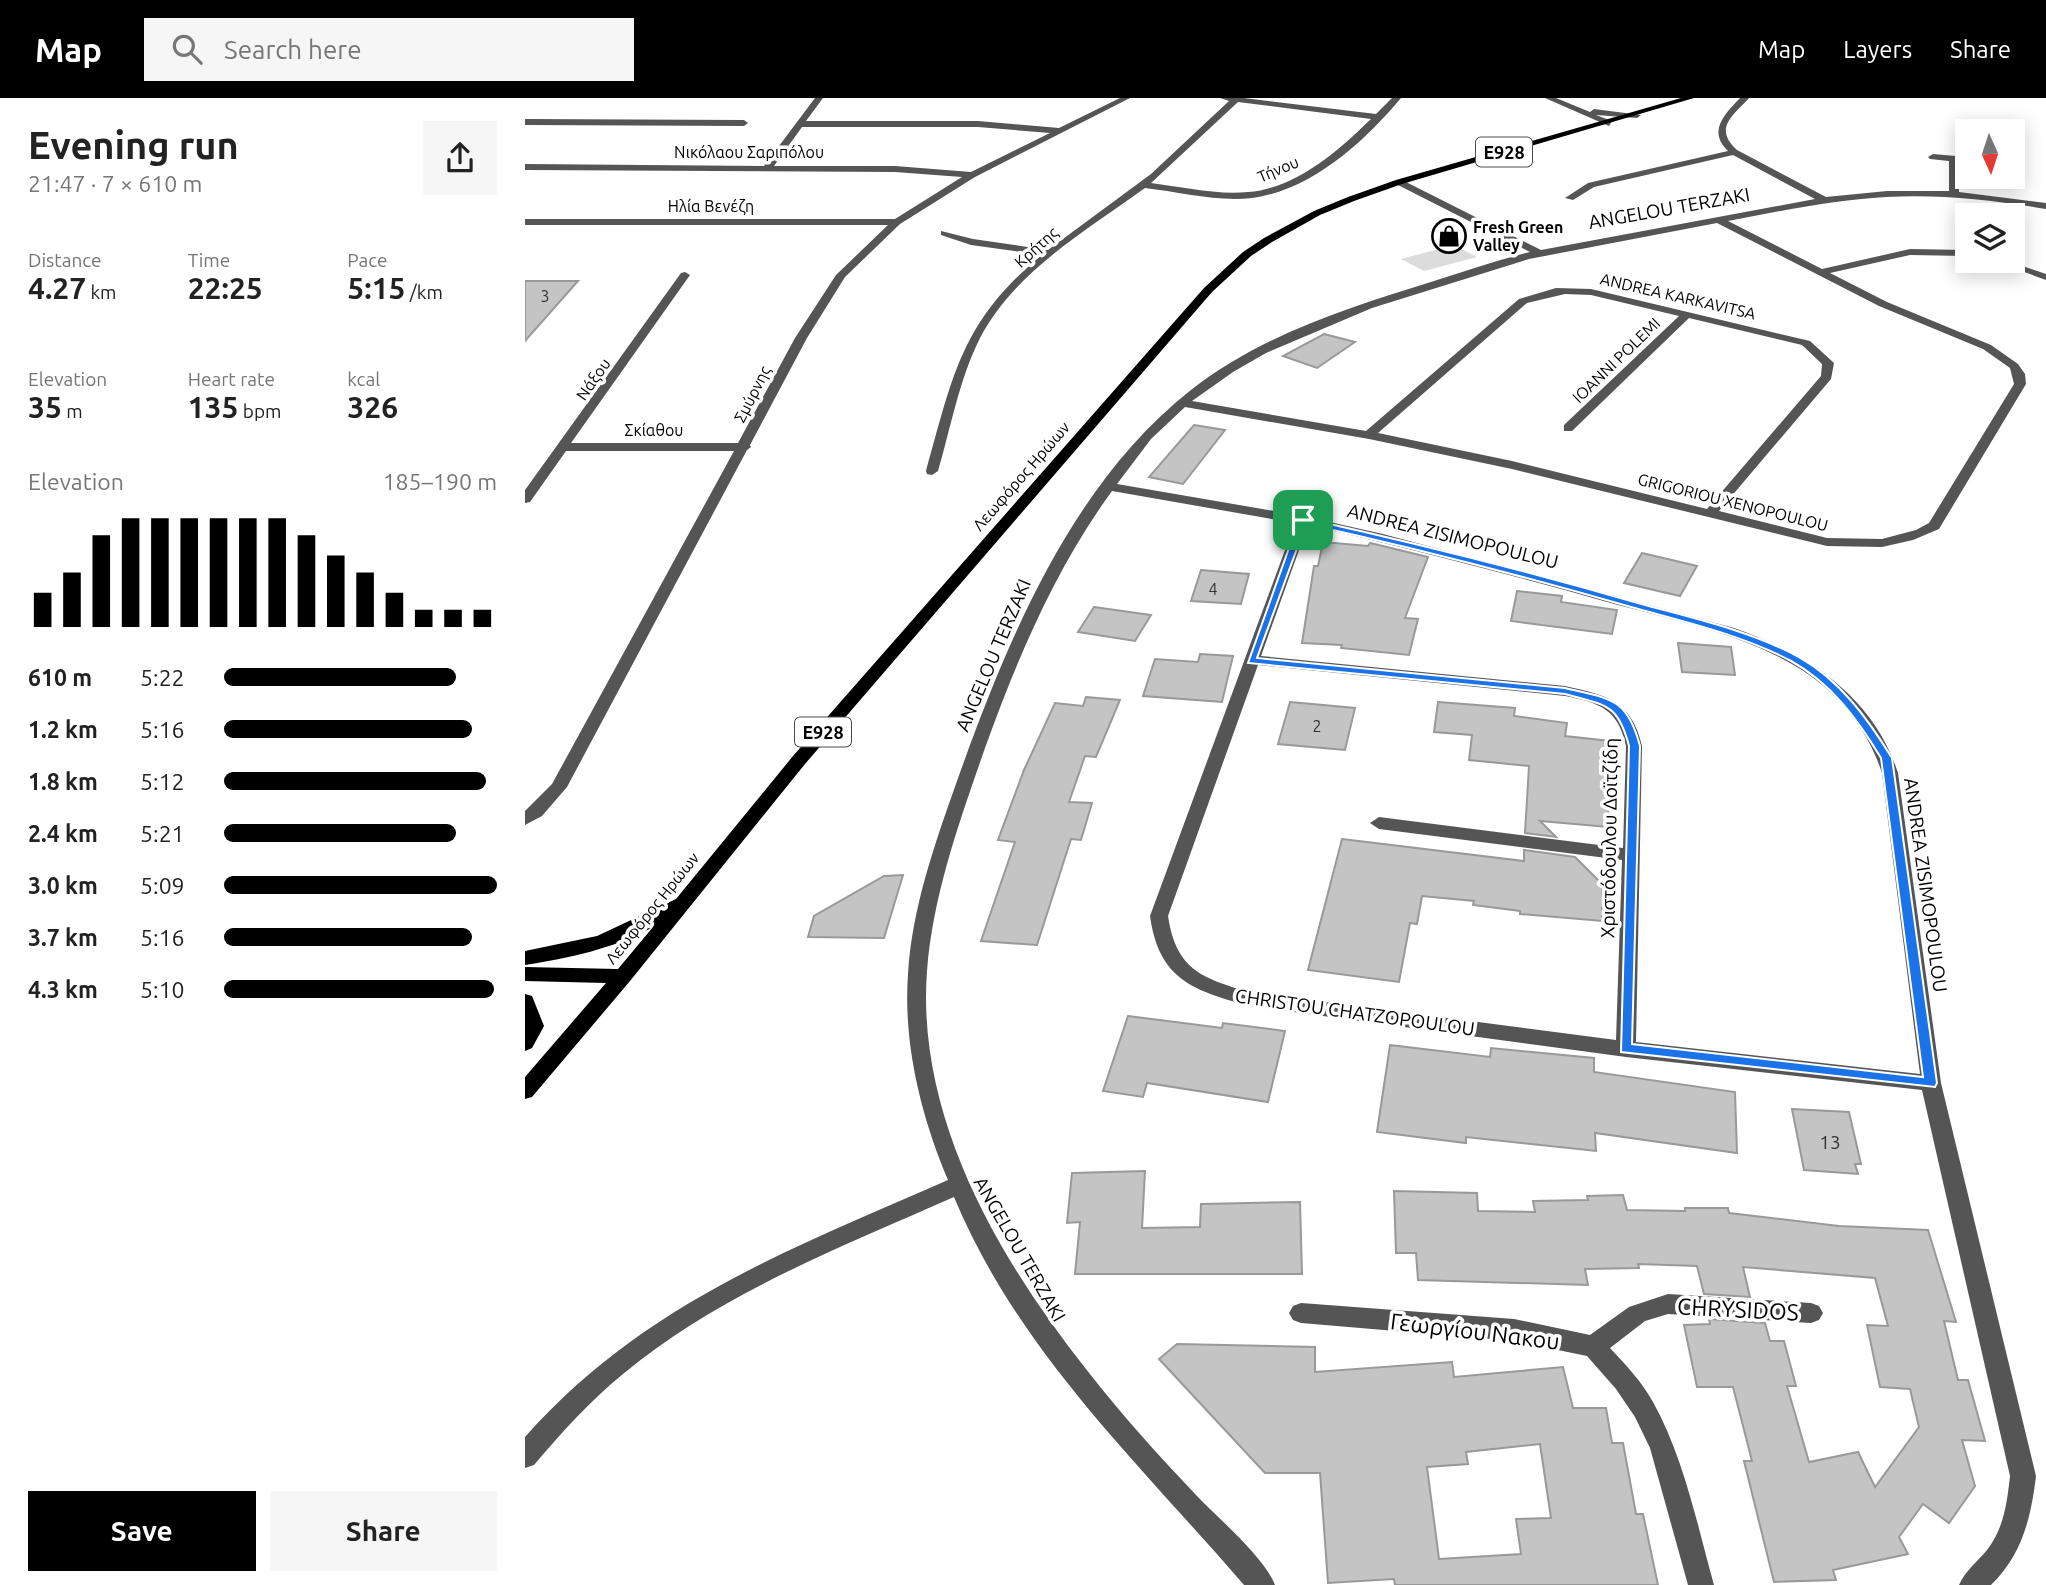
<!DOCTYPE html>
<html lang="en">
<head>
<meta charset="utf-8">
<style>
	body { margin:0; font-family:Ubuntu,sans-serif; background:#f6f6f6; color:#222; height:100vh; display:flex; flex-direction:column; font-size:26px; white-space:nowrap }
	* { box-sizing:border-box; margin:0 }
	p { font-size:23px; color:#767676 }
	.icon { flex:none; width:38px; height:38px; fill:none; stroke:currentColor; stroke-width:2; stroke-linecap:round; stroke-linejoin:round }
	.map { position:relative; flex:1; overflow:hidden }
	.drawer { display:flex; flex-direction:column; background:#fff; width:525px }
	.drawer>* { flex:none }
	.needle { width:46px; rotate:177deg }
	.fabs { position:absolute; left:1430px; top:21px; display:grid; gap:14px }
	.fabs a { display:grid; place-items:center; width:70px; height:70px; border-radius:0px; background:#fff; box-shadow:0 4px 18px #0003; font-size:35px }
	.pin { position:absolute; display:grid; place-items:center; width:60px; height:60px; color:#fff; margin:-30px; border-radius:14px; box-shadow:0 4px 10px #0006 }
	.round { display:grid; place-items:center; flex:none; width:74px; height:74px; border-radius:0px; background:#f6f6f6 }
	.headline { display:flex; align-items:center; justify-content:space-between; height:119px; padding:0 28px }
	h1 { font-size:38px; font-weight:600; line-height:52px }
	.figures { display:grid; grid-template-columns:repeat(3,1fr); gap:10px; height:119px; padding:7px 28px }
	.figures div { display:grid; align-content:center }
	.figures b { font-size:30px; font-weight:600 }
	.figures small { font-size:19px; font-weight:400 }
	.figures p { font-size:19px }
	.chart { height:196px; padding:14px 28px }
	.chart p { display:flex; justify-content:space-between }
	.chart svg { width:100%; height:126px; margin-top:7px; stroke:#000; stroke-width:6 }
	.cta { display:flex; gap:14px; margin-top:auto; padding:14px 28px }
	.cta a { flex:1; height:80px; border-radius:0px; background:#000; color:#fff; font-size:28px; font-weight:600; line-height:80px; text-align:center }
	.cta a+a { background:#f6f6f6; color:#222 }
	ul { padding:0 28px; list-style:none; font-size:23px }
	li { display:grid; grid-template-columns:112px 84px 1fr; align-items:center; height:52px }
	li i { height:18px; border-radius:9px; background:#000 }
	header { display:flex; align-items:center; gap:42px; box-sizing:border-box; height:98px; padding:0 35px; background:#000; color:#fff }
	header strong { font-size:33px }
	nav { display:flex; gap:38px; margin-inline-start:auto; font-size:24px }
	.search { width:490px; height:63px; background:#f6f6f6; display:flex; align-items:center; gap:18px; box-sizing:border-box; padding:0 24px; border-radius:0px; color:#767676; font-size:26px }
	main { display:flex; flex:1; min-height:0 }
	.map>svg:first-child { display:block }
	.green { fill:#dcdcdc }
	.building { fill:#c4c4c4; stroke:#999; stroke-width:2; fill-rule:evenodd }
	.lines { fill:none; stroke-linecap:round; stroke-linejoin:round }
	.minor { fill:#555; fill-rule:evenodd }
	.major { fill:#000; fill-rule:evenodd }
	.route { fill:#1a73e8; stroke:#fff; stroke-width:2; fill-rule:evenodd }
	.labels { text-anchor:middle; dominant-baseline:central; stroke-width:7; stroke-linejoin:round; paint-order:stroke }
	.far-street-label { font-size:16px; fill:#000; stroke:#fff }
	.far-poi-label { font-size:16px; font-weight:bold; fill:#000; stroke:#fff; text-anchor:start }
	.number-label { font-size:16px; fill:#313131 }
	.shield { fill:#fff; stroke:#4c4c4c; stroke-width:2 }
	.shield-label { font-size:18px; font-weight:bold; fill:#000 }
	.street-label { font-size:19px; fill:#000; stroke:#fff }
	.near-number-label { font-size:19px; fill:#313131 }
	.near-street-label { font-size:23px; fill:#000; stroke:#fff }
</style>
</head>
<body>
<header>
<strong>Map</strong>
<div class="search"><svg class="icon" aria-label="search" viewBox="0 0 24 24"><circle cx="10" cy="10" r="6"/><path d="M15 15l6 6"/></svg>Search here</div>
<nav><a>Map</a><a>Layers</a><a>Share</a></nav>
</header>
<main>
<section class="drawer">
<div class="headline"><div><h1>Evening run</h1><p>21:47 · 7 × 610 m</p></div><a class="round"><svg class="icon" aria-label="share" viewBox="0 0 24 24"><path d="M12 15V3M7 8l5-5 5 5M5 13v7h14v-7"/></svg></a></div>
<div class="figures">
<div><p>Distance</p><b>4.27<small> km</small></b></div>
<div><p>Time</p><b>22:25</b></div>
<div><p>Pace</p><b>5:15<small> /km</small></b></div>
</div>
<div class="figures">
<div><p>Elevation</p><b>35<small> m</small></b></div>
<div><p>Heart rate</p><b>135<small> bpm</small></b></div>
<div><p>kcal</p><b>326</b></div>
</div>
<div class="chart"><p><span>Elevation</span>185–190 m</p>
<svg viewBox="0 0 160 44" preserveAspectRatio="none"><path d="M5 44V32M15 44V25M25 44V12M35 44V6M45 44V6M55 44V6M65 44V6M75 44V6M85 44V6M95 44V12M105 44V19M115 44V25M125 44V32M135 44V38M145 44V38M155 44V38"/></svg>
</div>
<ul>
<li><b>610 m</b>5:22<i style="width:85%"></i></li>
<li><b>1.2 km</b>5:16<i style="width:91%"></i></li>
<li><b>1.8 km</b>5:12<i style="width:96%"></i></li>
<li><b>2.4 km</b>5:21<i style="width:85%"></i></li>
<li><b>3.0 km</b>5:09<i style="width:100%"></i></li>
<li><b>3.7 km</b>5:16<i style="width:91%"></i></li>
<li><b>4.3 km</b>5:10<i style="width:99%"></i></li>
</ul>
<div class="cta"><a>Save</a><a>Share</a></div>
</section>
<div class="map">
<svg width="1521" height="1487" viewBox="0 0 1521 1487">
	<rect width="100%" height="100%" fill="#fff"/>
	<polygon class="green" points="929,147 952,159 899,173 876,161"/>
	<g class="building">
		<polygon points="0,183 53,183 0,243"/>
		<polygon points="799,236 830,244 792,270 758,258"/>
		<polygon points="669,327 700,332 658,386 624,379"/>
		<polygon points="798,444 843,448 845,445 903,459 880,520 893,521 884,557 816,550 817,547 777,545 789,468 793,468"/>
		<polygon points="1117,455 1172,468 1155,498 1099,485"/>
		<polygon points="676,472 724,476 716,506 666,503"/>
		<polygon points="992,493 1037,498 1036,504 1092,512 1087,536 986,523"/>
		<polygon points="569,509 626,517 610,543 553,534"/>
		<polygon points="1153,545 1206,549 1210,577 1157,574"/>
		<polygon points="675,556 708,558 697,604 618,598 630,561 673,564"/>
		<polygon points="561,599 595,602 571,659 560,658 544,704 567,705 556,742 546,741 512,847 456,843 490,744 473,742 499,672 530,605 558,608"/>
		<polygon points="765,604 830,610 820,652 753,646"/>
		<polygon points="913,604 990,610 989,618 1042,625 1040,638 1085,643 1083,729 1015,723 1031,739 1000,735 1004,668 944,662 947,637 909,634"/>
		<polygon points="817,741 999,763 999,752 1050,759 1077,786 1077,823 995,816 995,813 948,807 949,803 897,798 892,826 885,825 874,884 783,872"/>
		<polygon points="378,777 359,840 283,839 289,818 359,778"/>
		<polygon points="603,918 697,930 698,925 760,933 743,1004 622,985 618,999 578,993"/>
		<polygon points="865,947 965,959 966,950 1069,960 1069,974 1210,994 1212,1055 1070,1035 1071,1053 941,1039 941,1045 852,1034"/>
		<polygon points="1267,1011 1324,1014 1336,1066 1330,1066 1333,1076 1279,1072"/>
		<polygon points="620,1073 617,1130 675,1129 676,1106 775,1104 777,1176 550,1176 555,1124 542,1125 547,1075"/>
		<polygon points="869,1093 952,1095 953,1113 1010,1114 1008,1103 1063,1102 1062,1098 1098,1097 1102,1112 1160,1113 1160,1110 1203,1110 1204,1115 1314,1128 1403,1132 1431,1224 1419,1223 1433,1282 1443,1282 1460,1343 1437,1342 1450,1388 1424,1425 1398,1406 1374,1439 1383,1456 1308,1472 1311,1482 1249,1484 1219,1363 1227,1363 1208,1289 1172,1289 1159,1227 1185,1226 1184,1221 1240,1225 1245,1243 1259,1243 1271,1288 1262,1288 1284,1364 1333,1354 1350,1389 1394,1329 1385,1291 1355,1289 1342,1227 1363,1228 1350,1180 1218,1169 1225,1199 1179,1196 1172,1168 1113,1166 1114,1170 1060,1171 1063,1187 893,1182 891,1155 871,1155"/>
		<path d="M652,1246L790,1249V1274L927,1264L929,1279L1038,1269L1048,1310H1081L1087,1345H1098L1111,1416H1118L1133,1487H870L869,1481L803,1485L795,1375H740L634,1261ZM1015,1346L1026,1420L991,1421L996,1456L914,1461L902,1369L943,1366L941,1354Z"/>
	</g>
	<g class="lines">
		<g class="minor">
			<path d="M290,0H298L281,23H453L534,30L595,0H605L450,79L375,126L320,179L282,240L225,347L226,349L222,352L42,689L17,718L0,727V713L27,686L209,353H41L5,404L0,405V392L156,175L160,174L165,177L46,345H213L270,240L311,177L363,127H0V121H370L437,79L370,74L0,72V66L239,68ZM277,29H453L525,35L446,74L370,68H249Z"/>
			<path d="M695,0H719L851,16L867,0H876C839,44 787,92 727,100C692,104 655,94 620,90C562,132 489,174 455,240C434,282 426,329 413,373L407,377L402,376L401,373C428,278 436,223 517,157L446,147L416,137V133L448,141L523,152L626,76L704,3ZM713,4L846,21C813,53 772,90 723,94C691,97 658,89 626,85Z"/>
			<polygon points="1020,0 1031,0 1065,14 1069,11 1116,17 1112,20 1071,17 1087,23 1084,28"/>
			<path d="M1215,0H1224C1208,18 1188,30 1212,52L1301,99L1362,93H1424V63L1405,61L1403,59L1408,56L1442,59V65L1434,64V94L1521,105V111C1468,102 1415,96 1361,99C1308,102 1255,113 1203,123L1297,171L1385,151L1442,152V158L1385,157L1305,175L1362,204L1466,247L1493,266L1500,276L1501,286L1414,431L1388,442L1357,449L1302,448L987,371L844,341L660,309L626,341L592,386L778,418L858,436L1209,530C1282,556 1348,597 1373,675L1416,985L1511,1378C1506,1420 1497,1457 1466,1487H1434C1440,1473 1452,1464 1462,1452C1479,1430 1482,1405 1485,1378L1397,992L1101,959L724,908C668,892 634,882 625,818L770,425L587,393C530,471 493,559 460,650C435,722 408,796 402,873C391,1020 474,1161 561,1271C596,1316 633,1357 672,1398C694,1421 739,1459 750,1487H719C613,1364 493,1253 429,1099C316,1149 194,1196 98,1276C65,1303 37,1334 9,1367L0,1370V1339C117,1207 265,1151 423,1082C396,1018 378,946 383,876C387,810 410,745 432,683C482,543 546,386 666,292C736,237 825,209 909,183C941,173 972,162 1005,154L871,86V82H877L1016,152L1290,101L1208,57L1069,89L1048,102L1040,100L1063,85L1203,53C1182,33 1200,16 1215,0ZM1192,125L1354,208L1458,251L1485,270L1489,286L1404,425L1391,432L1357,441L1302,440L1194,413L1306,281L1309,265L1285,243L1066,191L1031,190L994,201L841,333L667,303L708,274L741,255L847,210L1004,161ZM1040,196L1066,197L1154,218L1039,327V333H1047L1164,220L1277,247L1297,266L1296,278L1182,411L987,363L853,335L1002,205ZM783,427C883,450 983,476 1082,504C1148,522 1218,535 1277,572C1315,597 1343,632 1357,675L1395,976L1111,944L1117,648C1107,603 1081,597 1040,588L736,558ZM733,567L1040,598C1075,605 1093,611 1101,648L1098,750L854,719L845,725L854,731L1097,762L1091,942L724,894C676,880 651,871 643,818Z"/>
			<polygon points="0,21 219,22 223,25 219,28 0,27"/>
			<polygon points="1469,163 1483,163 1521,176 1521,182"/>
			<path d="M1143,1196L1286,1205L1294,1208L1298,1215L1294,1222L1286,1225L1143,1216L1120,1223L1085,1250C1101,1267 1117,1284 1128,1304C1159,1360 1172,1426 1189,1487H1163L1125,1350L1110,1319L1091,1291L1062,1258L989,1243L776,1225L768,1222L764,1215L768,1208L776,1205L989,1221L1065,1237L1104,1209Z"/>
		</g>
		<g class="major">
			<path d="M1156,0H1169L877,86L829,103L795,117L747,144L726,158L687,194L280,666L105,883L7,999L0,1001V979L81,885L0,883V869L93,871L128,829C88,851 44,860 0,867V853L72,838L151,801L268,658L679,190L718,154L739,140L789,113L823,99L871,82Z"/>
			<polygon points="0,896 7,898 19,928 7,950 0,953"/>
		</g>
	</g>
	<path class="route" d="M778,420C891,445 1002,473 1113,505C1167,520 1224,532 1274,559C1315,582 1343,621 1367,660L1412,985L1410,989L1096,954L1104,648C1093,605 1080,607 1040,596L723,565L774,422ZM781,426C890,450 998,478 1106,509C1160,524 1217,537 1266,563C1306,585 1333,622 1356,660L1398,979L1107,946L1115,648C1102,599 1085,601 1040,590L732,560Z"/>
	<defs>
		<g id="shop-ring" transform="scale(1.75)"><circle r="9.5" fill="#fff" stroke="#000" stroke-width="1.5"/><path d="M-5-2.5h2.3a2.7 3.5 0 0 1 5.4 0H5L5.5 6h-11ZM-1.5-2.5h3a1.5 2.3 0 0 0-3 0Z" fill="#000"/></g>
	</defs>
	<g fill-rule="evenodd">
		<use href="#shop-ring" x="924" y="138"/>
	</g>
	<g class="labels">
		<g class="far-street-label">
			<text x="224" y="54">Νικόλαου Σαριπόλου</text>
			<text transform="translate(753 71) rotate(-23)">Τήνου</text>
			<text x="186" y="108">Ηλία Βενέζη</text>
			<text transform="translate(511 149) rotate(-42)">Κρήτης</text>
			<text transform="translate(1153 198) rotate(13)">ANDREA KARKAVITSA</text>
			<text transform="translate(1091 262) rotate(-44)">IOANNI POLEMI</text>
			<text transform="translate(68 281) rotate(-55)">Νάξου</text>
			<text transform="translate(227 296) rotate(-63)">Σμύρνης</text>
			<text x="129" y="332">Σκίαθου</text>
			<text transform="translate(496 378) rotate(-49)">Λεωφόρος Ηρώων</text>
			<text transform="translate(1208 404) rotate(14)">GRIGORIOU XENOPOULOU</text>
			<text transform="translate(127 810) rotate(-51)">Λεωφόρος Ηρώων</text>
		</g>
		<g class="far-poi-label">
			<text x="948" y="129">Fresh Green<tspan x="948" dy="18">Valley</tspan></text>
		</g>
		<g class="number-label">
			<text x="20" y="198">3</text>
			<text x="688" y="491">4</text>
			<text x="792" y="628">2</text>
		</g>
		<g class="shield">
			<rect x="951" y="39.5" width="56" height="29" rx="5"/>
			<rect x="270" y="619.5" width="56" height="29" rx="5"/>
		</g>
		<g class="shield-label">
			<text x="979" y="54">E928</text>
			<text x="298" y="634">E928</text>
		</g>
		<g class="street-label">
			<text transform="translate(1144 110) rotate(-10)">ANGELOU TERZAKI</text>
			<text transform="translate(928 438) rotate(14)">ANDREA ZISIMOPOULOU</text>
			<text transform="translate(468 557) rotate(-67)">ANGELOU TERZAKI</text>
			<text transform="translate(1084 740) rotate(-89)">Χριστόδουλου Δοϊτζίδη</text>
			<text transform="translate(1401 787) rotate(82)">ANDREA ZISIMOPOULOU</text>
			<text transform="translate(830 914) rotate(8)">CHRISTOU CHATZOPOULOU</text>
			<text transform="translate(495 1151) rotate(60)">ANGELOU TERZAKI</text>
		</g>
		<g class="near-number-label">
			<text x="1305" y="1044">13</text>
		</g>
		<g class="near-street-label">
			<text transform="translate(1213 1211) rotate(3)">CHRYSIDOS</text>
			<text transform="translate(950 1233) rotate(7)">Γεωργίου Νακου</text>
		</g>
	</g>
</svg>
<div class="fabs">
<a><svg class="needle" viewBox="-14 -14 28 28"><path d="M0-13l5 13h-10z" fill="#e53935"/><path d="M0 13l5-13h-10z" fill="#767676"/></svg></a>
<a><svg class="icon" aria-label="layers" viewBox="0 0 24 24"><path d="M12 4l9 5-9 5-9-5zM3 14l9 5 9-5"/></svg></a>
</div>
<div class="pin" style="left:778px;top:422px;background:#1e9e55"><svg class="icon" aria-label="arrive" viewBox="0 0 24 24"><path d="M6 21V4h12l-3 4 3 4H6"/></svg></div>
</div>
</main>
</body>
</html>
